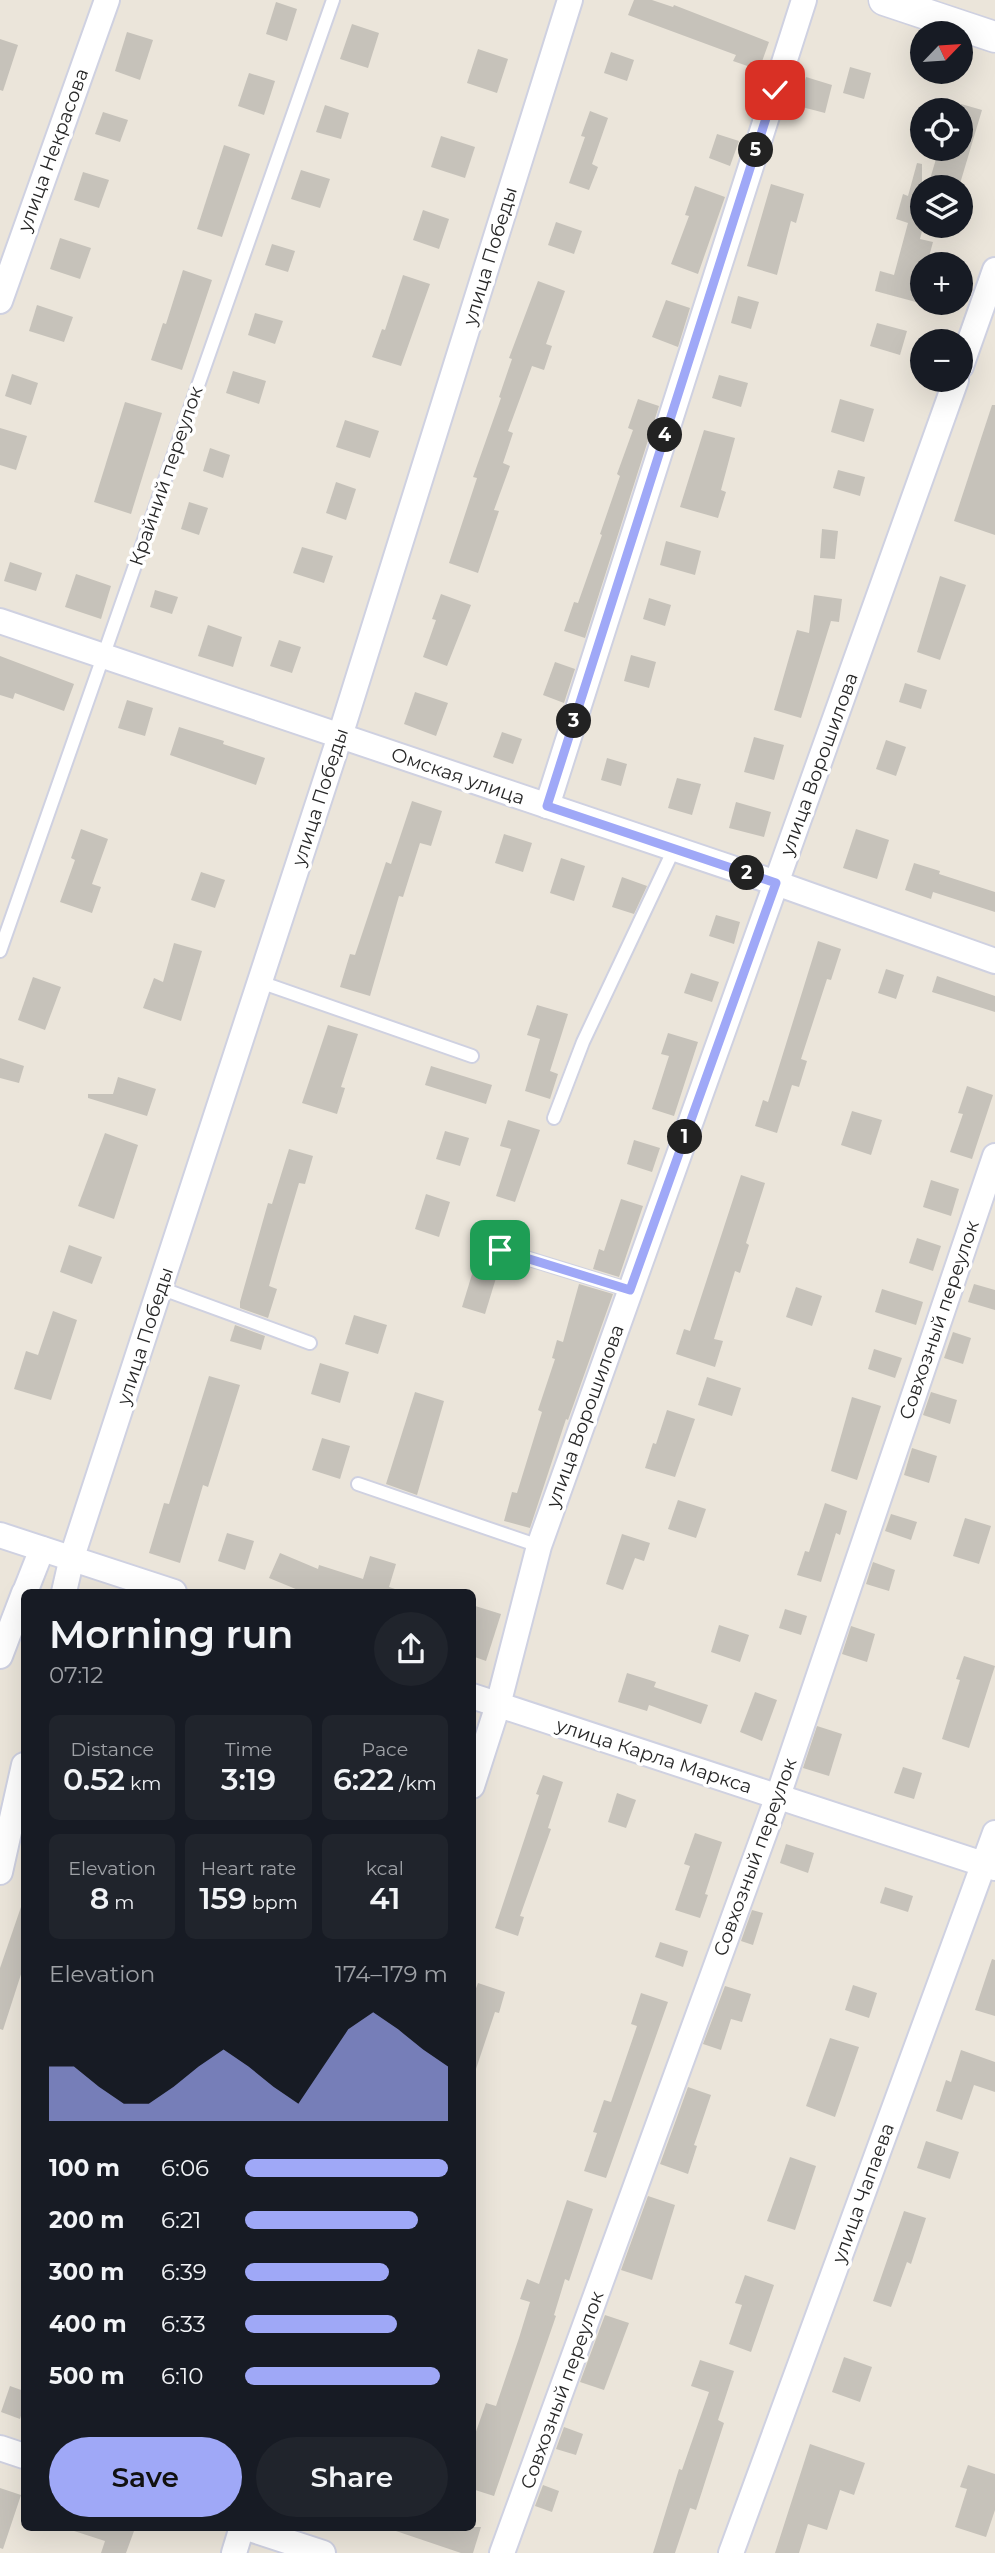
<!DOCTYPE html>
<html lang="en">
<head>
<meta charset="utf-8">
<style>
	body { margin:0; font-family:Montserrat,sans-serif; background:#20242c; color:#f1f3f6; height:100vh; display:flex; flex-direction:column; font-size:26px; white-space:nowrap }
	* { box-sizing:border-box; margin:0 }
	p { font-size:23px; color:#9ea1a6 }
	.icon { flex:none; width:38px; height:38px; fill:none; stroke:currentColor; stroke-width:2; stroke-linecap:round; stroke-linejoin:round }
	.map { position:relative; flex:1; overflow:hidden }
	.details { position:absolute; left:21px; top:1589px; width:455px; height:942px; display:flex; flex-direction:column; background:#171b24; border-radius:10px; box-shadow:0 7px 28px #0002 }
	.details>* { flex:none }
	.needle { width:46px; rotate:65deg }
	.controls { position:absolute; left:910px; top:21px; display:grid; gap:14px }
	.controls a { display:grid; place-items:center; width:63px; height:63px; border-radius:50%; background:#171b24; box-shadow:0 7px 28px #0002; font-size:35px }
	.pin { position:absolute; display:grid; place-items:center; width:60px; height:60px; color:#fff; margin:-30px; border-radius:14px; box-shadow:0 4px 10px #0006 }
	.km { position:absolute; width:35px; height:35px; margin:-18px; border-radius:50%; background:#222; color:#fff; font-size:19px; line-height:35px; text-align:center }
	.round { display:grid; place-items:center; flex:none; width:74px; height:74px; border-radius:37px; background:#20242c }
	.headline { display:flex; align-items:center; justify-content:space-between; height:119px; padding:0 28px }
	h1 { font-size:38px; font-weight:600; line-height:52px }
	.metrics { display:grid; grid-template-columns:repeat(3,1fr); gap:10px; height:119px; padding:7px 28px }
	.metrics div { display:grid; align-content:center; border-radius:10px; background:#20242c; text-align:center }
	.metrics b { font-size:30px; font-weight:600 }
	.metrics small { font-size:19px; font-weight:400 }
	.metrics p { font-size:19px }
	.chart { height:196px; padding:14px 28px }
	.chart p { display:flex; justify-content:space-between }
	.chart svg { width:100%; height:126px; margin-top:7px; fill:#9fa8f7; opacity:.7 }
	.primary-button { display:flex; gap:14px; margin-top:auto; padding:14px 28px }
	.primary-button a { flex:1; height:80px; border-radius:42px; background:#9fa8f7; color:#111; font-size:28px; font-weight:600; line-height:80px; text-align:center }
	.primary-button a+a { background:#20242c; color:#f1f3f6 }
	ul { padding:0 28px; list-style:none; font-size:23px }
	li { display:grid; grid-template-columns:112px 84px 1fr; align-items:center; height:52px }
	li i { height:18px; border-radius:9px; background:#9fa8f7 }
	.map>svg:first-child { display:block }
	.building { fill:#c6c2ba }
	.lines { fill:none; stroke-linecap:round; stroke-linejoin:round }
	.service-casing { stroke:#cfd1e1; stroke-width:16 }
	.minor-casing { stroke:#cfd1e1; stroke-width:28 }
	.tertiary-casing { stroke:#cfd1e1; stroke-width:33 }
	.service { stroke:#fff; stroke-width:12 }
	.minor { stroke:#fff; stroke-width:24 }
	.tertiary { stroke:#fff; stroke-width:30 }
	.route-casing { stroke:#fff; stroke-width:14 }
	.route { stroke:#9fa8f7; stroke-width:9 }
	.labels { text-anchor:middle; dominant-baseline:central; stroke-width:7; stroke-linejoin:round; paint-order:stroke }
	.street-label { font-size:19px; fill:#282828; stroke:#fff }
</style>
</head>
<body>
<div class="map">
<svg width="995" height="2553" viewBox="0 0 995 2553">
	<rect width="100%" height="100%" fill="#ebe5da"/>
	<g class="building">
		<polygon points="634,0 652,0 673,7 674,5 769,42 759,70 733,61 736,55 628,15"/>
		<polygon points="276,2 297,9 287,41 266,34"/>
		<polygon points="352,24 379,33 368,68 340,59"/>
		<polygon points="127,32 153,40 140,80 115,71"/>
		<polygon points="0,39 18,45 3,91 0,90"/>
		<polygon points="478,49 508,59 497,93 467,83"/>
		<polygon points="611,52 634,60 627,81 604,73"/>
		<polygon points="850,67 871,73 864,99 843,93"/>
		<polygon points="249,73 275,81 264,115 238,106"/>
		<polygon points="806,77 832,85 825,113 798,106"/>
		<polygon points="961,104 982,110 959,187 930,179 939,149 961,155"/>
		<polygon points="325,105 349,113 341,139 316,132"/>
		<polygon points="590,111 608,118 592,164 598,167 589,190 569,183 585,137 581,136"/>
		<polygon points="103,112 128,120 120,142 95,134"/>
		<polygon points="717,134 739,141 730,166 709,158"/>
		<polygon points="441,136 475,147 465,178 431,167"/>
		<polygon points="224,145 250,154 222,237 197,229"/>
		<polygon points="917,163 922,164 922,231 920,239 933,242 927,264 922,264 922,279 916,302 875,291 880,271 894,275 908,223 896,219 903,194 908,196"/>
		<polygon points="301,170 330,179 320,208 291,199"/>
		<polygon points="83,172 109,180 99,208 74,200"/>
		<polygon points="771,184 804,194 796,223 791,221 777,275 747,266"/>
		<polygon points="695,186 725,197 698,274 671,264 689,216 685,215"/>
		<polygon points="423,210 449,219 439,249 413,240"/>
		<polygon points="556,222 582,231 574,254 548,245"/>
		<polygon points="60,238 91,248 80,279 50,269"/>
		<polygon points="272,244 295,251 288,272 265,265"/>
		<polygon points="183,270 212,280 182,370 151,360 163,323 166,324"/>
		<polygon points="403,275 430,284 401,366 372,357 382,329 385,330"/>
		<polygon points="538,281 565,291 546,344 552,346 544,370 532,366 508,431 513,433 503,463 510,466 494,510 499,511 478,573 449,563 477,478 473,477 501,398 499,397 512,359 509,358"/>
		<polygon points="738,296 759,302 751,329 731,323"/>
		<polygon points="666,300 690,308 678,347 652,337"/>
		<polygon points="37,305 73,317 64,342 29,331"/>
		<polygon points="255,313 283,321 275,344 248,335"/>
		<polygon points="877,323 907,331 900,355 870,346"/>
		<polygon points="233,371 266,381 259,404 226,393"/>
		<polygon points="12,374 38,383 31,405 5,396"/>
		<polygon points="719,375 748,383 741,407 712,398"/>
		<polygon points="638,399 659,406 585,638 564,631 574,602 578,603 602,535 600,534 620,476 617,474 633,430 628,428"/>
		<polygon points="840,399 874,409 864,442 831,432"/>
		<polygon points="125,402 162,413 131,514 94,502"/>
		<polygon points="992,405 995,405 995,535 954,521"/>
		<polygon points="345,420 379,431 370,458 336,447"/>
		<polygon points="0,428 27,436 16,470 0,465"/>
		<polygon points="704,430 735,438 721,490 726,492 718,518 680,507"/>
		<polygon points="210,448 230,455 223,478 203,471"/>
		<polygon points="838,470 865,477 860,496 833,488"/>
		<polygon points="336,482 356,489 346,520 326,513"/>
		<polygon points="189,502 208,508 199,535 181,529"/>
		<polygon points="822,529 838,531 835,559 820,558"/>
		<polygon points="666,541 701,551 695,575 660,565"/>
		<polygon points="302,547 333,556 324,583 293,573"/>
		<polygon points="10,562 42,573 36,591 4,581"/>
		<polygon points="76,574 111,586 101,619 65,607"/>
		<polygon points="940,576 966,585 940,660 917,652"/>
		<polygon points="155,590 178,597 172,614 150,607"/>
		<polygon points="441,594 471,605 447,666 423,657 436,620 432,619"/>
		<polygon points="814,595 842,599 839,622 831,621 801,718 774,710 797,630 809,633"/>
		<polygon points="649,598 671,605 665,626 643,619"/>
		<polygon points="208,625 242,637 233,667 198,656"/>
		<polygon points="279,640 301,647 292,673 270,666"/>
		<polygon points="631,655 656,662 649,688 624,681"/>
		<polygon points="0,656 74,684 64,711 15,693 13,699 0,695"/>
		<polygon points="555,662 575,669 564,703 543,695"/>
		<polygon points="905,683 927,690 921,709 899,702"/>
		<polygon points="415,692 448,703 436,736 404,724"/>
		<polygon points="127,700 153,708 145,736 118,728"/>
		<polygon points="179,727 224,741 223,744 265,758 256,785 170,755"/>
		<polygon points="502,732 522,739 513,764 493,757"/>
		<polygon points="754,737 784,745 774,780 744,772"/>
		<polygon points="886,740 906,747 896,776 876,769"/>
		<polygon points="607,758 627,764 621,786 601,780"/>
		<polygon points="677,778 701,784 692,815 668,808"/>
		<polygon points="412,801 442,811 431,846 420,843 403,897 399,896 370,996 340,987 350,954 355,955 386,862 391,864"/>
		<polygon points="736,802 771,812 764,837 729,828"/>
		<polygon points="81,829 108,839 92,884 101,887 92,913 60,902 75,860 71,858"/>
		<polygon points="856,829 889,840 877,879 843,868"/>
		<polygon points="504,834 532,843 523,872 495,863"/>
		<polygon points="561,858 585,866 574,901 550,893"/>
		<polygon points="914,863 940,871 939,874 995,892 995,912 933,892 931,899 905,890"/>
		<polygon points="201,872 225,880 215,908 191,900"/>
		<polygon points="622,877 647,886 634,914 612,907"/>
		<polygon points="716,915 740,922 734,944 709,936"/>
		<polygon points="818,941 841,949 831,980 827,979 801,1059 807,1061 799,1087 792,1085 777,1133 755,1126 763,1100 768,1102"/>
		<polygon points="174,943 202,951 181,1021 143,1008 154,978 163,982"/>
		<polygon points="886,969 904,975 896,999 878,993"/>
		<polygon points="691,973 719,982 712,1002 684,993"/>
		<polygon points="937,976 995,996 995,1012 932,992"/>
		<polygon points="33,977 61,987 45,1030 18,1020"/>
		<polygon points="537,1005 568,1014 550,1071 558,1074 550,1099 525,1091 540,1039 527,1035"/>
		<polygon points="328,1025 358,1034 341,1087 345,1088 337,1114 302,1103"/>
		<polygon points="668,1033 698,1042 674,1116 652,1109 669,1056 661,1054"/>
		<polygon points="0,1058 24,1066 19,1083 0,1078"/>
		<polygon points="431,1066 492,1085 486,1104 425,1085"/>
		<polygon points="118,1077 156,1089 147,1116 88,1098 88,1094 113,1094"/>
		<polygon points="967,1086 993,1095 972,1159 950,1152 963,1114 958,1113"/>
		<polygon points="852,1111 882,1120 871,1155 841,1145"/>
		<polygon points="508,1120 540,1130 515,1202 496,1196 511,1149 500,1146"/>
		<polygon points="445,1131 469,1138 460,1166 436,1159"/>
		<polygon points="105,1133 138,1145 114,1219 78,1206"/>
		<polygon points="634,1140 660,1148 652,1172 627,1164"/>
		<polygon points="289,1149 313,1156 305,1184 299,1183 278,1254 269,1286 277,1289 268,1318 240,1308 240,1302 268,1203 272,1204"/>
		<polygon points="741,1175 765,1183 746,1243 749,1245 740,1273 735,1271 714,1339 723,1341 715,1367 676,1354 684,1329 690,1331"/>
		<polygon points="931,1180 959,1189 951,1216 923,1207"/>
		<polygon points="426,1194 450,1202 439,1237 415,1229"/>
		<polygon points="621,1199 643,1206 619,1277 593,1269 599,1249 604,1251"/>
		<polygon points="917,1238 941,1246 933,1271 909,1263"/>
		<polygon points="69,1245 102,1257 92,1284 60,1272"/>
		<polygon points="473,1271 496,1278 485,1314 462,1307"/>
		<polygon points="579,1284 613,1294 568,1420 566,1419 530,1528 504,1521 512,1492 517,1493 542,1412 538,1410 555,1359 552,1358 557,1340 563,1342"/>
		<polygon points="974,1284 995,1290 995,1310 968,1302"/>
		<polygon points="796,1287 822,1296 812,1326 786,1317"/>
		<polygon points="882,1289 923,1302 916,1325 875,1312"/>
		<polygon points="53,1311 77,1320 51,1400 14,1389 26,1351 38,1355"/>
		<polygon points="354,1315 387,1325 378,1354 345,1344"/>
		<polygon points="235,1325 265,1336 261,1350 230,1341"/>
		<polygon points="953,1332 971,1338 963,1364 944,1358"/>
		<polygon points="874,1349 902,1358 895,1378 868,1369"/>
		<polygon points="320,1363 349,1372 340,1403 311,1394"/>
		<polygon points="209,1376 240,1385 208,1487 203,1485 180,1563 149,1553 164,1503 169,1504"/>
		<polygon points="707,1377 741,1388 732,1416 698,1405"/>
		<polygon points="415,1392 444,1401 417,1495 386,1484"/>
		<polygon points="931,1392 957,1400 950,1424 923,1415"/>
		<polygon points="852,1397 881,1406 857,1480 831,1471"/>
		<polygon points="667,1410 695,1419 675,1477 645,1468 653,1443 656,1444"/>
		<polygon points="322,1438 350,1446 340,1479 312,1470"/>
		<polygon points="912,1448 937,1456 929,1483 904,1475"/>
		<polygon points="678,1500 706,1509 696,1538 668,1529"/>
		<polygon points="825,1503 847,1511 840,1535 836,1533 821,1582 797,1575 805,1551 809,1552"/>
		<polygon points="891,1514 917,1522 911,1540 885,1531"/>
		<polygon points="965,1518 991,1526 979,1564 953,1556"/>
		<polygon points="227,1533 254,1541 245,1570 218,1561"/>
		<polygon points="622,1534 650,1543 644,1561 635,1558 623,1590 606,1584"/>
		<polygon points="280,1553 318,1569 319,1565 363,1579 370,1556 396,1564 389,1587 395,1589 395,1592 303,1592 269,1578"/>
		<polygon points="873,1562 895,1570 889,1591 866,1584"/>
		<polygon points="472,1605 501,1614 486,1661 472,1656"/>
		<polygon points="785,1609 807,1616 801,1635 779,1628"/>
		<polygon points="719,1625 749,1635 740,1662 711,1652"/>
		<polygon points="851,1626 875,1634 867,1662 842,1654"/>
		<polygon points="964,1656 995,1666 969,1748 942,1739 960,1680 956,1679"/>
		<polygon points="627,1673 656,1682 654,1687 708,1705 701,1724 649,1705 647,1711 618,1702"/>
		<polygon points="755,1692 777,1700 762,1741 740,1732"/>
		<polygon points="817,1726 842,1734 829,1776 803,1768"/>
		<polygon points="903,1767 922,1773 914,1799 894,1793"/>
		<polygon points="543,1775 563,1782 548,1828 551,1829 520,1916 524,1917 518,1936 495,1928 539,1795 536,1794"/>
		<polygon points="617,1793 636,1800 626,1828 608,1822"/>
		<polygon points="695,1833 722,1842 705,1894 708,1895 700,1918 675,1910 690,1866 684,1864"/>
		<polygon points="786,1844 814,1853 808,1873 780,1863"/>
		<polygon points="885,1887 913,1896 908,1912 880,1903"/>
		<polygon points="22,1904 24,1905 24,1965 3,2030 0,2029 0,1968"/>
		<polygon points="752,1910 763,1913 753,1945 741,1941"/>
		<polygon points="660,1942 688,1951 683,1967 655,1957"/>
		<polygon points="992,1959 995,1960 995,2016 975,2010"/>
		<polygon points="478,1983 505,1992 499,2013 495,2012 475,2072 472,2071 472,1999"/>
		<polygon points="853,1985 877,1993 869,2018 845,2010"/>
		<polygon points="725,1986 751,1994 742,2022 731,2019 721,2050 703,2044"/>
		<polygon points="641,1993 668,2002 606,2178 584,2171 597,2133 593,2132 604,2100 611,2102 637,2026 631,2024"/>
		<polygon points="830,2038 859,2047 835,2117 806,2106"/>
		<polygon points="961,2050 995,2062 995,2092 974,2085 962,2120 936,2111 946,2080 951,2082"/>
		<polygon points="688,2087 711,2095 694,2145 697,2146 688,2174 660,2164"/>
		<polygon points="926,2141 959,2152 950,2179 917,2168"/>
		<polygon points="790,2157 816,2166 795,2230 767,2221"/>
		<polygon points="648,2196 675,2205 652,2280 621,2270"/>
		<polygon points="567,2200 593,2209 569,2281 565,2279 554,2315 556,2316 494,2496 472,2489 472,2443 486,2403 496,2406 519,2338 530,2302 520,2299 527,2279 539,2284"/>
		<polygon points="904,2211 926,2218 911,2264 907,2262 891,2307 873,2301"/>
		<polygon points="745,2275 774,2285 751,2352 729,2344 742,2305 735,2303"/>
		<polygon points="605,2315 629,2323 604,2390 580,2382"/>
		<polygon points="844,2357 872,2367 860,2402 832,2392"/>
		<polygon points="700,2360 734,2371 718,2420 724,2423 696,2510 690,2508 675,2553 653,2553 679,2469 682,2470 709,2392 691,2386"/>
		<polygon points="10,2386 24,2391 24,2406 20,2419 1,2412"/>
		<polygon points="564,2427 583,2434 576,2455 556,2449"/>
		<polygon points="810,2444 865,2463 854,2495 840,2490 827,2530 808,2524 799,2553 775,2553"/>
		<polygon points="968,2465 995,2474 995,2510 986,2537 955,2527 967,2489 960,2487"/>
		<polygon points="543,2485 559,2491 552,2512 535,2506"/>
		<polygon points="0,2488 21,2495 3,2549 0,2548"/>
		<polygon points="72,2527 123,2527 134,2531 126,2553 101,2553 105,2541 71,2530"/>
		<polygon points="394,2527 481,2527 473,2553 461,2553 393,2530"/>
	</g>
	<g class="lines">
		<g class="service-casing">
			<g id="service">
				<polyline points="0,951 333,0"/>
				<polyline points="260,982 472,1056"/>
				<polyline points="554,1118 583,1042 674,849"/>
				<polyline points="500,1250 630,1290"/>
				<polyline points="160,1288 310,1343"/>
				<polyline points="358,1484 539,1546"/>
			</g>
		</g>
		<g class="minor-casing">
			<g id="minor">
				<polyline points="0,301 107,0"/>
				<polyline points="961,366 995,270"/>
				<polyline points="0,621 776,883 995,961"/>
				<polyline points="547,806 804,0"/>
				<polyline points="0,1535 174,1592"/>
				<polyline points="25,1592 42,1549"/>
				<polyline points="64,1592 72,1557 340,736 570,0"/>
				<polyline points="0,1656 24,1593"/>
				<polyline points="472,1696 995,1868"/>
				<polyline points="472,1786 498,1705 539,1546 956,380"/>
				<polyline points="0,1872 24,1765"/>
				<polyline points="0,2448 24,2456"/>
				<polyline points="244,2527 323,2553"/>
				<polyline points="234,2553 242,2527"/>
				<polyline points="502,2553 778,1796 995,1156"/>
				<polyline points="731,2553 995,1833"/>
			</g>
		</g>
		<g class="tertiary-casing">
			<polyline id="tertiary" points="884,0 995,37"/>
		</g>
		<use href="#service" class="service"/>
		<use href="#minor" class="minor"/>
		<use href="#tertiary" class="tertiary"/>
	</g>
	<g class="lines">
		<g class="route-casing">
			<polyline id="route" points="500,1250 630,1290 776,883 547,806 775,90"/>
		</g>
		<use href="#route" class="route"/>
	</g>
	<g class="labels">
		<g class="street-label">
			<text transform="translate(53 150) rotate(-70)">улица Некрасова</text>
			<text transform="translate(490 256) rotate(-73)">улица Победы</text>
			<text transform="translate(166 476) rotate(-71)">Крайний переулок</text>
			<text transform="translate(819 764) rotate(-70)">улица Ворошилова</text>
			<text transform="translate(458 776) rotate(19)">Омская улица</text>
			<text transform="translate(320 797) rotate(-72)">улица Победы</text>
			<text transform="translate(939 1320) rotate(-71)">Совхозный переулок</text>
			<text transform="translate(145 1336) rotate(-72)">улица Победы</text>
			<text transform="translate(585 1416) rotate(-70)">улица Ворошилова</text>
			<text transform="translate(654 1756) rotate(18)">улица Карла Маркса</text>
			<text transform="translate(755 1857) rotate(-70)">Совхозный переулок</text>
			<text transform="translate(863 2193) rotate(-70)">улица Чапаева</text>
			<text transform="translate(562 2390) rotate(-70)">Совхозный переулок</text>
		</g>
	</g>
</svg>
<div class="controls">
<a><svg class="needle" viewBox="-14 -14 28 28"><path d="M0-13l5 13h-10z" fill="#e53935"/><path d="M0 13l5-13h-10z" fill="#9ea1a6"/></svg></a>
<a><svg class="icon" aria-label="locate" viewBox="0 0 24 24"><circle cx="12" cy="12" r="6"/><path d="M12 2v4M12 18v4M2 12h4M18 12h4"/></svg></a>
<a><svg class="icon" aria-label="layers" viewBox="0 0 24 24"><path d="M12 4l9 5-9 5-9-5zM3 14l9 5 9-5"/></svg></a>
<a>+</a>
<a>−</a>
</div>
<div class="pin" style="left:500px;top:1250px;background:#1e9e55"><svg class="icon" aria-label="arrive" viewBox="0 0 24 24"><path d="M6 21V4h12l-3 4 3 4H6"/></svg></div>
<div class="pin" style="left:775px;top:90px;background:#d93025"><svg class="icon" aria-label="check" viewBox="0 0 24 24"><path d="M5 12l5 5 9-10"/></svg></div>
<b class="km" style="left:685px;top:1137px">1</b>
<b class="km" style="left:747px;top:873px">2</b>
<b class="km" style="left:574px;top:721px">3</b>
<b class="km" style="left:665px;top:435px">4</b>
<b class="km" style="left:756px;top:150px">5</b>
<section class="details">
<div class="headline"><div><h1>Morning run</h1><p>07:12</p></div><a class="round"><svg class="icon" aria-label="share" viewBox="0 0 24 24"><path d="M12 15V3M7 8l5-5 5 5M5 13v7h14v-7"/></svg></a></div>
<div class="metrics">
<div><p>Distance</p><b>0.52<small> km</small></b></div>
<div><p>Time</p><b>3:19</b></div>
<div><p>Pace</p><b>6:22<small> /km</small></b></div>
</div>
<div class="metrics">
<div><p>Elevation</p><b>8<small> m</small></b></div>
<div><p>Heart rate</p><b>159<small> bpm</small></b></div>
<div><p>kcal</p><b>41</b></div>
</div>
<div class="chart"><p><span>Elevation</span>174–179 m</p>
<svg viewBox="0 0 160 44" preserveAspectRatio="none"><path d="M0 44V25L10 25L20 32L30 38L40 38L50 32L60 25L70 19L80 25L90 32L100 38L110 25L120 12L130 6L140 12L150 19L160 25V44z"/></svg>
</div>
<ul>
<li><b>100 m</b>6:06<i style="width:100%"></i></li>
<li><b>200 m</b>6:21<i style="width:85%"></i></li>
<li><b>300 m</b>6:39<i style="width:71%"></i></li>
<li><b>400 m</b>6:33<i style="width:75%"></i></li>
<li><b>500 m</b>6:10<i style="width:96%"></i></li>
</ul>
<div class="primary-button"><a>Save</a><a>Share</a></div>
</section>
</div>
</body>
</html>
